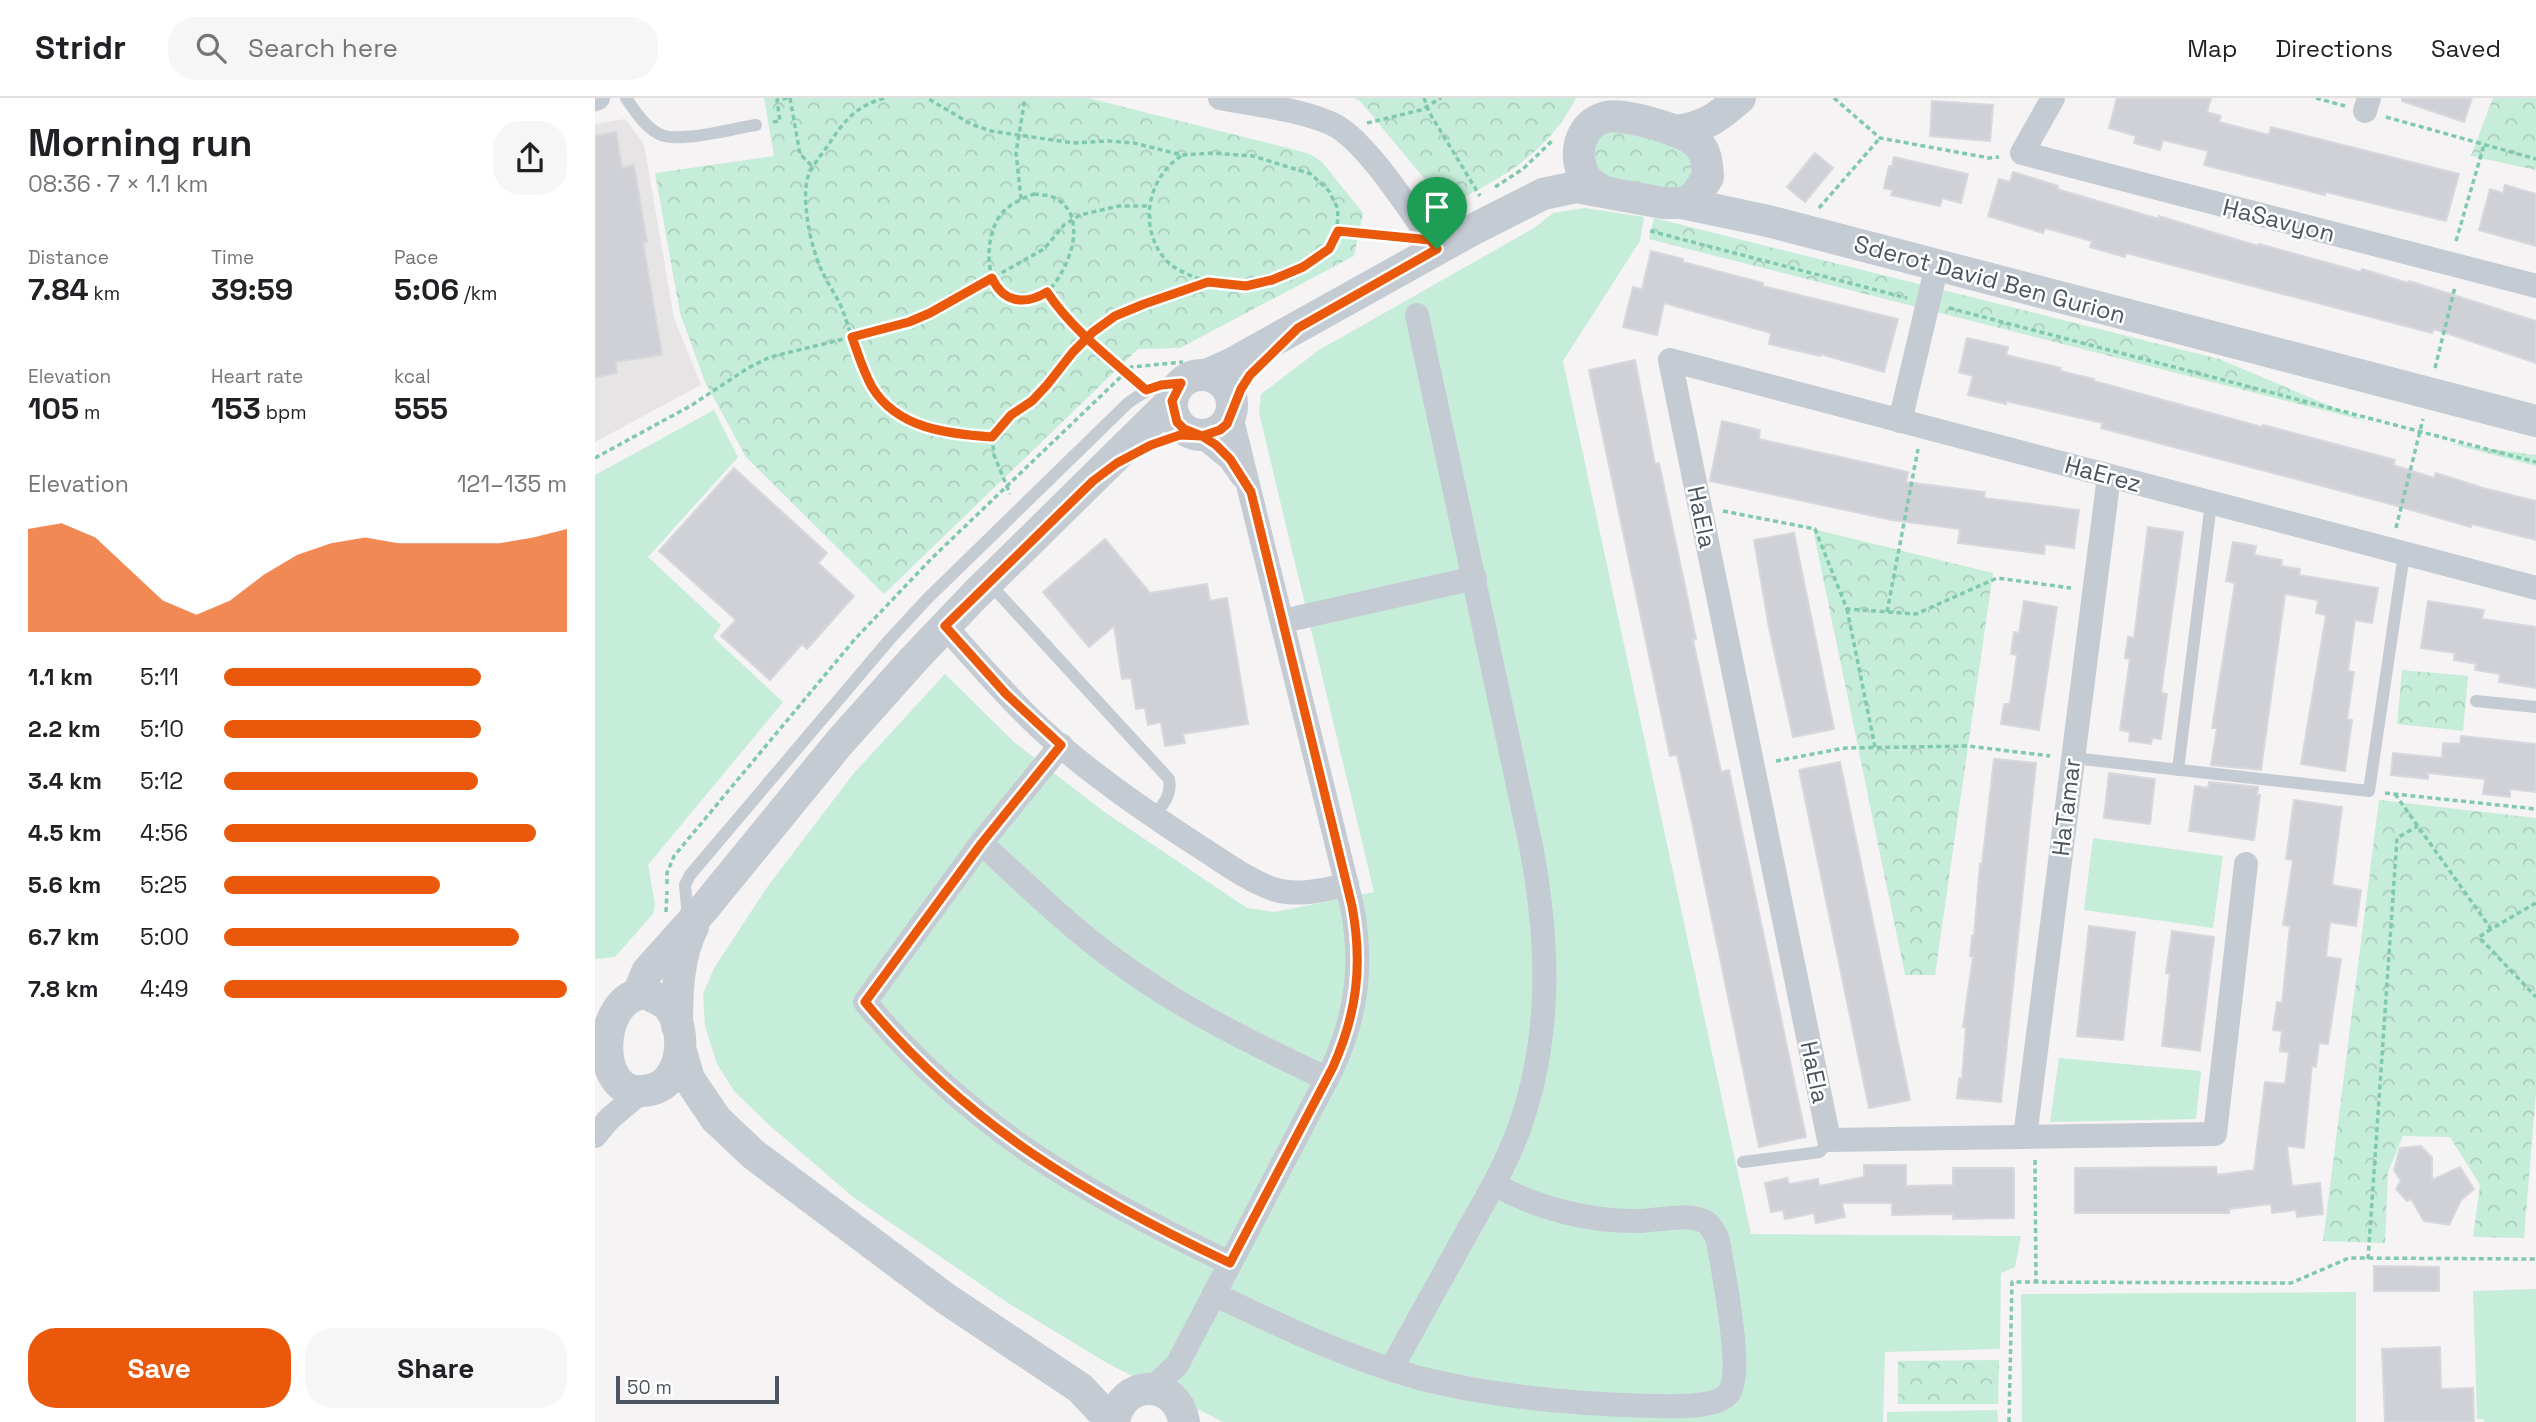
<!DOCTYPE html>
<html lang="en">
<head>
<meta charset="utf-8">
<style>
	body { margin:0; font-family:"Space Grotesk",sans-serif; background:#f6f6f6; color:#202124; height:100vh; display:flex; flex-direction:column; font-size:26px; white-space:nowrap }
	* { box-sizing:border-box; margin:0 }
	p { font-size:23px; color:#757577 }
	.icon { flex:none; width:38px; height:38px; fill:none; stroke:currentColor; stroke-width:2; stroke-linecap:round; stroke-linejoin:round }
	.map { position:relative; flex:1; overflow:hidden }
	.panel { display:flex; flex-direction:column; background:#fff; width:595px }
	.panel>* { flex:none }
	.scale { position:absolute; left:21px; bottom:18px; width:163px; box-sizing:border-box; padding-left:7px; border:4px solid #4c545f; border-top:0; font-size:19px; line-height:24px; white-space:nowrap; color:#4c545f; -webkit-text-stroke:5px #fff; paint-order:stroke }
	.pin { position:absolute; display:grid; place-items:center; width:60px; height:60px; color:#fff; margin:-72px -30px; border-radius:50% 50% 50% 0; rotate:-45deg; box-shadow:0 0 7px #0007 }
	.pin .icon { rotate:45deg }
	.round { display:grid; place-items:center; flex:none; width:74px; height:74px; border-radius:28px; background:#f6f6f6 }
	.summary { display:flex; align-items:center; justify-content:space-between; height:119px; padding:0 28px }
	h1 { font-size:38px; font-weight:600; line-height:52px }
	.metrics { display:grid; grid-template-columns:repeat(3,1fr); gap:10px; height:119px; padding:7px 28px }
	.metrics div { display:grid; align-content:center }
	.metrics b { font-size:30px; font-weight:600 }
	.metrics small { font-size:19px; font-weight:400 }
	.metrics p { font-size:19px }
	.chart { height:196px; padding:14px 28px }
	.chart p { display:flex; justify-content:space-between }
	.chart svg { width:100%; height:126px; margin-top:7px; fill:#ea580c; opacity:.7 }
	.button { display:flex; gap:14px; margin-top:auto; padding:14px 28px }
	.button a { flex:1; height:80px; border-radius:28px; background:#ea580c; color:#fff; font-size:28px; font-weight:600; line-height:80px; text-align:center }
	.button a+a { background:#f6f6f6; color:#202124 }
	ul { padding:0 28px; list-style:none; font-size:23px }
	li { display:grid; grid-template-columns:112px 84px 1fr; align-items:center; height:52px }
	li i { height:18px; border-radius:9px; background:#ea580c }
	header { display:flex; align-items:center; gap:42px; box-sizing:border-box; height:98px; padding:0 35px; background:#fff; border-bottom:2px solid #e0e0e0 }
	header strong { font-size:33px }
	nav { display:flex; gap:38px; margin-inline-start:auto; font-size:24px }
	.search { width:490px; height:63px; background:#f6f6f6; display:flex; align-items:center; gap:18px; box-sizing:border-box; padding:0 24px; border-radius:28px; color:#757577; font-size:26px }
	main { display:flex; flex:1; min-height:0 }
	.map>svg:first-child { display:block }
	.education { fill:#e6e4e4 }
	.grass { fill:#c6edda }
	.forest { fill:url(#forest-crowns) }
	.building { fill:#d0d1d6; stroke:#d7d8dd; stroke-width:2 }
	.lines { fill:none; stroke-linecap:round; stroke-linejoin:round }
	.path { stroke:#80c9ae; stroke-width:3.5; stroke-dasharray:5 3.5; stroke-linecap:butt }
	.service { stroke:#c5cbd3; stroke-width:12 }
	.minor { stroke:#c5cbd3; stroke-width:24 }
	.tertiary { stroke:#c5cbd3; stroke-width:32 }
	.route-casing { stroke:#fff; stroke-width:14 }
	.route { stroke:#ea580c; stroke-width:9 }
	.labels { text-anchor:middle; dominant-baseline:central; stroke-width:5; stroke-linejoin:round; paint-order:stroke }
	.street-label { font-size:24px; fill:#4c545f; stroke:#fff }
</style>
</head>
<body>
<header>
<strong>Stridr</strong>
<div class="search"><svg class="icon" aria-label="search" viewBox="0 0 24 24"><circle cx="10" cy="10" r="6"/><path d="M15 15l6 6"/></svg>Search here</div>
<nav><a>Map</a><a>Directions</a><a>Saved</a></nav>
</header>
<main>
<section class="panel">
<div class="summary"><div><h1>Morning run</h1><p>08:36 · 7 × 1.1 km</p></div><a class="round"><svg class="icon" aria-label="share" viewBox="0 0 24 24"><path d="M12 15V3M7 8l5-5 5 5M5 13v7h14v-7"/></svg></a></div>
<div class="metrics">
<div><p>Distance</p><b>7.84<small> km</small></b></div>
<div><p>Time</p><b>39:59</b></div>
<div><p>Pace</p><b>5:06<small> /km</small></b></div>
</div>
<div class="metrics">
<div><p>Elevation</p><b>105<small> m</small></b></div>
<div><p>Heart rate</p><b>153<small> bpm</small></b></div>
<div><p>kcal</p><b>555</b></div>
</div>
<div class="chart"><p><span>Elevation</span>121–135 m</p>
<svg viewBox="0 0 160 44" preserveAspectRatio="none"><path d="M0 44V8L10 6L20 11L30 22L40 33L50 38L60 33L70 24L80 17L90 13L100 11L110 13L120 13L130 13L140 13L150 11L160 8V44z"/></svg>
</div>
<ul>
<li><b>1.1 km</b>5:11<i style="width:75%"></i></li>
<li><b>2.2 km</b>5:10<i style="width:75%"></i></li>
<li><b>3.4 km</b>5:12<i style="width:74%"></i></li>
<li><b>4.5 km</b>4:56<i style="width:91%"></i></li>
<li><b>5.6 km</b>5:25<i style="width:63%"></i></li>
<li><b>6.7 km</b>5:00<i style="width:86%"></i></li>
<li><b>7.8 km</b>4:49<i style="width:100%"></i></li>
</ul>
<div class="button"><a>Save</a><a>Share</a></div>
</section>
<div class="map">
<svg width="1941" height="1324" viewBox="0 0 1941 1324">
	<defs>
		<pattern id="forest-crowns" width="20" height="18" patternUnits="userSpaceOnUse" patternTransform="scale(1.75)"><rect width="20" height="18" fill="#c6edda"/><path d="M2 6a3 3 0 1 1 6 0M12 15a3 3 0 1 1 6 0" fill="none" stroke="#accdbe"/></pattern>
	</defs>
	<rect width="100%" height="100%" fill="#f5f3f3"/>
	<polygon class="education" points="30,21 49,46 79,220 106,287 0,344 0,26"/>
	<g class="grass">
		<polygon points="990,110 1049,119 1045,143 968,263 1156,1136 1426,1138 1420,1169 1406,1175 1405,1251 1290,1254 1288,1324 628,1324 512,1265 413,1205 258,1099 173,1026 139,993 122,966 110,928 108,896 119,870 173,788 259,675 350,576 419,644 508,713 652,810 680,814 779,794 664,315 666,296 724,252 939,130 958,115"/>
		<polygon points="119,312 143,359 53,459 126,527 118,539 188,604 53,767 60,806 58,816 20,859 0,861 0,377"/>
		<polygon points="1498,740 1628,758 1618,830 1489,812"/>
		<polygon points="1464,960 1606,973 1601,1021 1455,1024"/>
		<polygon points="1941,1191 1941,1324 1889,1324 1889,1321 1882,1321 1878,1193"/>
		<polygon points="1761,1194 1761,1324 1427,1324 1426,1196"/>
		<polygon points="1402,1312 1403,1324 1292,1324 1292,1314"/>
	</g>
	<g class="forest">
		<polygon points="169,0 493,0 693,50 715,56 727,64 768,115 759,158 585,250 543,251 289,496 151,359 110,284 85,215 60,75 179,58"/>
		<path d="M759,0H981C952,57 906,80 852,108L765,3Z"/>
		<polygon points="1898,0 1941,0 1941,72 1876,58"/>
		<polygon points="1013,28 1088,45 1104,68 1085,96 1001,78 995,44"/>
		<polygon points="1059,120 1624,261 1771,323 1054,141"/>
		<polygon points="1853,345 1941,357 1941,368"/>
		<polygon points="1218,431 1398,475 1340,877 1310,877"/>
		<polygon points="1807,572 1873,578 1868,633 1802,626"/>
		<polygon points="1784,702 1941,720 1941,995 1929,1140 1878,1139 1885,1087 1855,1039 1808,1038 1793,1074 1790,1145 1728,1143"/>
		<polygon points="1404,1262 1403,1306 1303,1306 1303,1263"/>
	</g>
	<g class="building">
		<polygon points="1522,0 1616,0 1612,14 1626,18 1624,24 1674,37 1676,29 1864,76 1851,123 1731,94 1730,97 1609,67 1613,53 1568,42 1565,52 1539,45 1541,38 1514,30"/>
		<polygon points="1807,0 1877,0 1869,24 1807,3"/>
		<polygon points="1337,3 1398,7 1395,43 1335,38"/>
		<polygon points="21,34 27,70 39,67 52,144 48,144 67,257 20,264 22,275 0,279 0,38"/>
		<polygon points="1220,55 1238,70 1210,104 1192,89"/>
		<polygon points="1299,59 1373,76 1366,105 1347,100 1345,108 1296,97 1298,92 1289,90 1294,68 1297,68"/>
		<polygon points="1418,74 1463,88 1462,91 1564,121 1564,118 1663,148 1664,146 1766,174 1767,171 1813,185 1814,183 1941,223 1941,265 1839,231 1837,235 1531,155 1530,159 1495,149 1497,143 1450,130 1448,135 1393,118 1404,81 1415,84"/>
		<polygon points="1910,87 1941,96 1941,148 1884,132 1895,91 1908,95"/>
		<polygon points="1056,153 1088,161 1088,164 1168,185 1168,188 1303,221 1289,274 1225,256 1225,258 1174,246 1176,235 1069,205 1062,237 1028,229 1038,189 1047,191"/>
		<polygon points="1372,240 1413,249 1411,257 1466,270 1465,273 1499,281 1499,283 1667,329 1668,327 1800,362 1798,367 1839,380 1841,375 1888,390 1941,403 1941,442 1877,426 1876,429 1788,404 1506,330 1508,325 1411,303 1411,306 1373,297 1378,278 1364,274"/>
		<polygon points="1040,262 1060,366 1064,365 1091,493 1101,541 1098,542 1126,674 1134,672 1211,1039 1164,1049 1098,729 1082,657 1075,658 994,272"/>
		<polygon points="1127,323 1165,332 1164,341 1313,374 1311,384 1390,394 1389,400 1484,412 1479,450 1450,446 1449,456 1363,445 1365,431 1297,422 1115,383"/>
		<polygon points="139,370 232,455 223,465 259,498 212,551 207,546 175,582 126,538 141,522 64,453"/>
		<polygon points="1553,429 1588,434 1566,595 1572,596 1566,641 1557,640 1556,646 1534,643 1535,634 1525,632 1535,561 1530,560 1533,539 1539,540"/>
		<polygon points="1199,435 1239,631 1198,639 1174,530 1159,442"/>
		<polygon points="510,441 555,495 612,486 615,503 632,500 653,626 588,636 590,645 570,648 566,624 553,627 550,610 541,611 536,580 527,581 519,528 494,549 448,494"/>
		<polygon points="1638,444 1661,448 1659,457 1687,462 1686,468 1705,471 1704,477 1783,490 1777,525 1760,522 1753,573 1759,574 1752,621 1757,622 1750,673 1706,666 1731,517 1721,515 1723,502 1690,496 1666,672 1616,667 1622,630 1617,630 1640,485 1631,483"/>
		<polygon points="1429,503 1462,509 1444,632 1406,626 1409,606 1415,606 1422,557 1416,556 1419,534 1424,535"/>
		<polygon points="1833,503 1889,512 1887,521 1941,529 1941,590 1904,584 1905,576 1880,572 1881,566 1859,562 1860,555 1826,550"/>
		<polygon points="1866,638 1941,646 1941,694 1915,691 1915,699 1888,696 1890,681 1833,675 1833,681 1796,677 1798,655 1847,660 1848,645 1865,646"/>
		<polygon points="1399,661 1441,665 1406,1004 1362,1000 1364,980 1367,981 1371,929 1368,929 1378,858 1375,858 1377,838 1379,838 1385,766 1387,766"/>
		<polygon points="1245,664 1315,1002 1274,1010 1204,672"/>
		<polygon points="1514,675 1560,681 1555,726 1509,720"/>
		<polygon points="1614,684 1663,689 1662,697 1665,697 1659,742 1594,733 1600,688 1613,690"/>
		<polygon points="1699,702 1747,709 1737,787 1766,792 1761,828 1735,824 1731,859 1746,861 1733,946 1724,945 1721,969 1717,968 1709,1050 1692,1048 1697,1088 1725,1085 1728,1116 1702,1119 1701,1112 1677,1115 1676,1106 1634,1111 1634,1115 1480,1115 1480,1070 1621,1069 1622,1077 1659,1072 1670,984 1690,986 1694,954 1685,953 1687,933 1678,932 1682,904 1687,905 1695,828 1688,827 1698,762 1691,761"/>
		<polygon points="1494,828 1540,834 1528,942 1482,938"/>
		<polygon points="1577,833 1619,839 1605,953 1567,948 1575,875 1571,875"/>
		<polygon points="1826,1048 1837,1060 1837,1082 1865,1069 1879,1091 1866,1102 1854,1127 1829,1123 1816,1101 1812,1103 1801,1091 1806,1083 1799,1072 1805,1050"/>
		<polygon points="1269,1067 1311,1067 1311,1088 1358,1087 1358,1070 1419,1070 1419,1120 1358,1121 1358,1116 1297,1117 1297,1105 1247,1105 1250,1119 1221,1125 1219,1115 1190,1121 1188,1112 1176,1114 1170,1085 1192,1080 1194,1086 1223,1081 1224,1088 1269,1079"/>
		<polygon points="1779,1168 1844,1169 1844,1193 1779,1193"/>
		<polygon points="1845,1249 1846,1291 1878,1290 1879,1324 1790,1324 1787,1251"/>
	</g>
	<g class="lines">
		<g class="path">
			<polyline points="195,0 205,56 219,70"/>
			<path d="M289,0C262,8 249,22 234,46C227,56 215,70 212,82C207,106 216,149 226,171C232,185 242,198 248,213C261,249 270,297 305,318C333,335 366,337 397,339L416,317L437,303L452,287L498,234L520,218L549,206L613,184L651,188L677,182L708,169L734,151L742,133L743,111L734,93L716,76L658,58L618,55L587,57L539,45L513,43L478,45L396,33L376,26L332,0"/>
			<polyline points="829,0 834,14 885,98"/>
			<polyline points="1239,0 1285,40 1394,60 1404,59"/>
			<polyline points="1721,0 1750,8"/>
			<polyline points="1791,19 1941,61"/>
			<polyline points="178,24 185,23 182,2 193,0"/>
			<polyline points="772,25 826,12 846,0"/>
			<path d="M586,58C553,80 543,127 569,160C580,173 597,178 613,184"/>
			<polyline points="900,89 928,71 959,41"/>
			<path d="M439,96C446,97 455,97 460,100C494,118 475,168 456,190C442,206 410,206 400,187C391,167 392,138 404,119C412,107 426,101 439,96Z"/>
			<polyline points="426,101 421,55 430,0"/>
			<polyline points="1224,110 1285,40"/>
			<polyline points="742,133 807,139"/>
			<polyline points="1055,133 1312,200"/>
			<polyline points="1861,143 1889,47"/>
			<polyline points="451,194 469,219 538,281"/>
			<polyline points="1354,210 1941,364"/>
			<polyline points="1840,270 1860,189"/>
			<polyline points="397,339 399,357 415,396"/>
			<polyline points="0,360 97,307 153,270 175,259 290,231 335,215 449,151 469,127 485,117 524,108 555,108"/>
			<polyline points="1128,413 1220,431 1252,511 1321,516 1402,480 1476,490"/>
			<polyline points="1801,430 1828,321"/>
			<polyline points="1252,511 1280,649"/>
			<polyline points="1292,514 1323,351"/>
			<polyline points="1181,663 1250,650 1373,648 1455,658"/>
			<polyline points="1790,695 1941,711"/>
			<polyline points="1800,696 1896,831 1941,805"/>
			<polyline points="72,786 72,775 79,758 260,541 337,460 412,388 536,269 588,264"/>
			<polyline points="71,814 72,793"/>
			<polyline points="1896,831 1884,839 1941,899"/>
			<polyline points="1440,1062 1441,1184"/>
			<polyline points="1773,1161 1802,740 1823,728"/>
			<polyline points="1414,1324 1417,1184 1696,1185 1754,1160 1941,1161"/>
		</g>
		<g class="service">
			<path d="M31,0C40,13 49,28 64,36C83,46 139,30 161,27"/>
			<path d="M393,484L574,681C577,697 569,706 558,718"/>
			<polyline points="1881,603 1941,609"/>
			<polyline points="1478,660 1774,693 1809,456"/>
			<polyline points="1583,672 1616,405"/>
			<path d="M93,821L90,787L95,777L295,541L332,501L533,305C552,291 562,288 586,285"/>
			<polyline points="1148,1064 1225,1054 1234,1042"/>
		</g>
		<g class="minor">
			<path d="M625,0C661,7 702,11 735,25C770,39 819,119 842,151"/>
			<polyline points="1458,0 1427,55 1941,188"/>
			<polyline points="0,1 3,0"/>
			<polyline points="1770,13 1774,0"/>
			<polyline points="1305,323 1342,167"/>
			<polyline points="607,338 635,361 647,378"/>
			<polyline points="688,523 880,480"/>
			<path d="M350,528C381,563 411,598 445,630C494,675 552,715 608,751C630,765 653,782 678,791C702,799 728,792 752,787"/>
			<path d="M466,647L386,745L270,904C374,1029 490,1096 635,1165"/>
			<path d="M386,745C431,786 474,829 523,864C588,912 659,946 732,981"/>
			<polyline points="1651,766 1620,1036 1234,1042 1075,262 1941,490"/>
			<polyline points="0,1038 14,1021 46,994"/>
			<polyline points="1430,1039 1514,378"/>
			<path d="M619,1196C685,1228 753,1260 824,1280C899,1299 978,1306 1055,1308C1074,1308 1118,1311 1132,1297C1151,1279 1127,1170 1123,1142C1119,1134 1115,1124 1106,1122C1088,1116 1064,1122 1046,1123C996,1124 942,1111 899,1086"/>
			<path d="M796,1271C821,1226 846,1181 871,1136C893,1097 916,1059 929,1016C957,928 953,838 936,748L822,217"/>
			<path d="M556,1291L582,1267L738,969C762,915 768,867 757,808L636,318"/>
		</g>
		<g class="tertiary">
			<path d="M1080,33C1111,29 1122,20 1145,0"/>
			<polyline points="1087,105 1173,123 1941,323"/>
			<circle cx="607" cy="307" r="30"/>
			<path d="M611,277L638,265L875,133L948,96L981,89L1068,105H1087L1099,100L1113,79C1112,66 1112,54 1102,45C1089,32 1029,15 1011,19C986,25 978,54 988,75C991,83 1000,88 1007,93"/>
			<path d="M50,895C58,899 67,902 73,908C89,927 89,960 75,979C69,988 59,992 48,993C0,1000 0,899 50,895Z"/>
			<polyline points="43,896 52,874 110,809 244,645 319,561 381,496 577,303"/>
			<path d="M82,928C82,895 83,858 98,829"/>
			<polyline points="85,950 94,981 121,1021 158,1056 350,1200 485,1290 517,1324"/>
			<path d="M519,1324C526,1280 582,1280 589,1324"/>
		</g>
	</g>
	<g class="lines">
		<g class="route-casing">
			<path id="route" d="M842,151L835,142L743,133L734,151L708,169L677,182L651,188L613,184L549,206L520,218L498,234L478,254L452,287L437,303L416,317L397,339C354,336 302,331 277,289C268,273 263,256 257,239L314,224L335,215L397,180C408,204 429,208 452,194C478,233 516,261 551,292L566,287L586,285L577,303L582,324L589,331L607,338L621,347L635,361L656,394L757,808C768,867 762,915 738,969L635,1165C491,1097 373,1028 270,904L386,746L466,647L411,596L350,528L498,383L522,365L556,347L585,337L607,338L625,332L632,326L646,291L655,277L703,230L842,151"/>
		</g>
		<use href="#route" class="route"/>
	</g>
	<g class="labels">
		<g class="street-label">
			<text transform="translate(1684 122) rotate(14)">HaSavyon</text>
			<text transform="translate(1395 181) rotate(15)">Sderot David Ben Gurion</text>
			<text transform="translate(1508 376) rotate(15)">HaErez</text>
			<text transform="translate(1107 419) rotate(78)">HaEla</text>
			<text transform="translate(1471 709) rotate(-83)">HaTamar</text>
			<text transform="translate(1220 974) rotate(78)">HaEla</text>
		</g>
	</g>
</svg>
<div class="scale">50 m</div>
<div class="pin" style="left:842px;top:151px;background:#1e9e55"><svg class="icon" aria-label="arrive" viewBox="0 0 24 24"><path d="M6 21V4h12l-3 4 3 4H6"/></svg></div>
</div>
</main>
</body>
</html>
